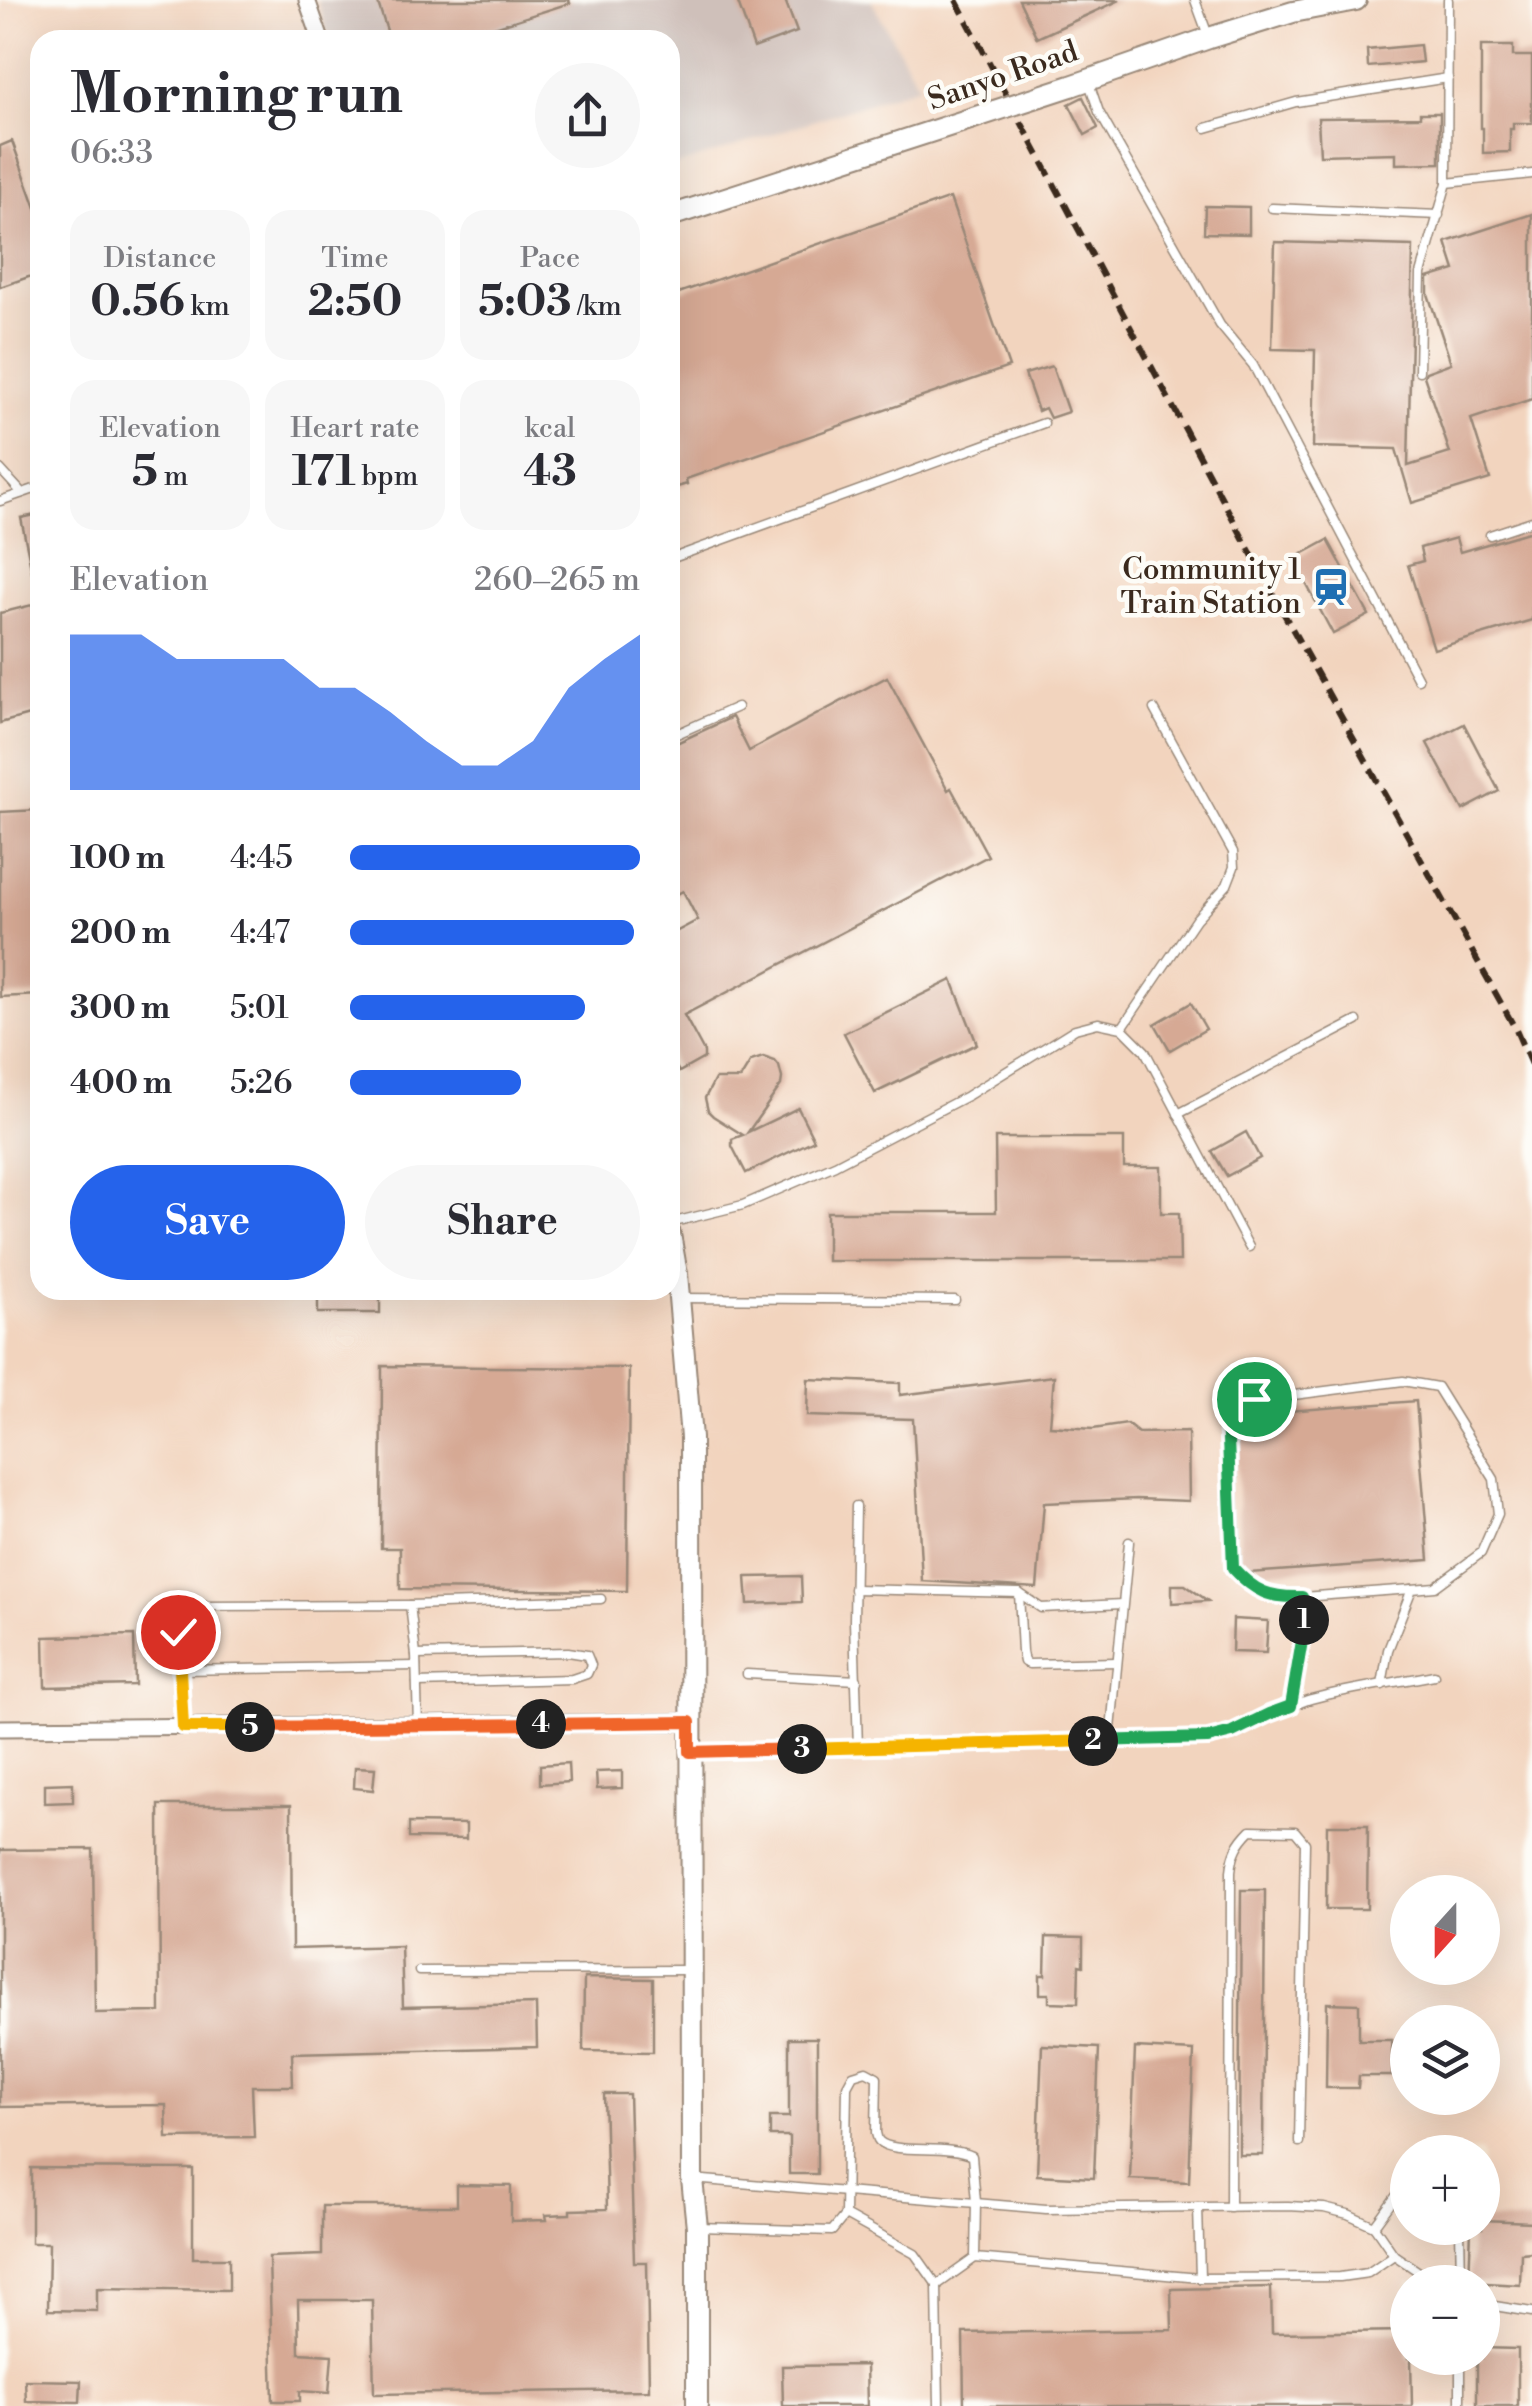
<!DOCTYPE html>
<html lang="en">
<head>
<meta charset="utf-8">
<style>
	body { margin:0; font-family:"Libre Bodoni",serif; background:#f7f7f7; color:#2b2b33; height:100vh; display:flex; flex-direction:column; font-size:38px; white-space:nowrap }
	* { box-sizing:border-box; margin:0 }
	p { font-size:32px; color:#7c7c81 }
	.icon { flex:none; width:55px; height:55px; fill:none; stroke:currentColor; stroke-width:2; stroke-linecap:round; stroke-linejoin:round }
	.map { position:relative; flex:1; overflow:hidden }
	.details { position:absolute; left:30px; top:30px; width:650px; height:1270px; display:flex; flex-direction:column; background:#fff; border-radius:30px; box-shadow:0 10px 40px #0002 }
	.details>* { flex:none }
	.needle { width:65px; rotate:201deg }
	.fabs { position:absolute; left:1390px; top:1875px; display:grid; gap:20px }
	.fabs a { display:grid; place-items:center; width:110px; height:110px; border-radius:50%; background:#fff; box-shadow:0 10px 40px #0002; font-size:50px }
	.pin { position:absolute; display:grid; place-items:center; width:85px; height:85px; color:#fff; margin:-42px; border:5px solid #fff; border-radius:50%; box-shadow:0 2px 10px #0007 }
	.km { position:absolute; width:50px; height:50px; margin:-25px; border-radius:50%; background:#222; color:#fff; font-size:28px; line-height:50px; text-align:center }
	.round { display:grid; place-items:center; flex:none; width:105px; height:105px; border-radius:52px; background:#f7f7f7 }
	.headline { display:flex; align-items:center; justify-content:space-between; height:170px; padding:0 40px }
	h1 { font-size:55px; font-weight:700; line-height:75px }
	.stats { display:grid; grid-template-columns:repeat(3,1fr); gap:15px; height:170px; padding:10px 40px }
	.stats div { display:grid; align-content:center; border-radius:25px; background:#f7f7f7; text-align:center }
	.stats b { font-size:42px; font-weight:700 }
	.stats small { font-size:28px; font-weight:400 }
	.stats p { font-size:28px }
	.chart { height:280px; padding:20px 40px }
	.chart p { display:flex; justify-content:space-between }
	.chart svg { width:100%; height:180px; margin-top:10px; fill:#2563eb; opacity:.7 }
	.cta { display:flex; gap:20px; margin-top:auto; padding:20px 40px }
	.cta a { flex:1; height:115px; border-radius:60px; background:#2563eb; color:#fff; font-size:40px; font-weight:700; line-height:115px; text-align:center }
	.cta a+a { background:#f7f7f7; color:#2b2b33 }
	ul { padding:0 40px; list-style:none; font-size:32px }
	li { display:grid; grid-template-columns:160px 120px 1fr; align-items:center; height:75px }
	li i { height:25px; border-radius:12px; background:#2563eb }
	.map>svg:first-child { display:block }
	.built { fill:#f2d4be; fill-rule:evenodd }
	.industrial { fill:#cfc0ba }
	.building { fill:#d6a994 }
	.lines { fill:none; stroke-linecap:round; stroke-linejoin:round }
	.lane-casing { stroke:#998878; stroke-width:11 }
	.street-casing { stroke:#998878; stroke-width:19 }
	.secondary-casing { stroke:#998878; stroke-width:24 }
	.lane { stroke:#fff; stroke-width:8 }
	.street { stroke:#fff; stroke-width:15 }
	.secondary { stroke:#fff; stroke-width:20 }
	.rail { stroke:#3b2a1e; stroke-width:6; stroke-dasharray:15 8; stroke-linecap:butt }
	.secondary-bridge-casing { stroke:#998878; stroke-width:24; stroke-linecap:butt }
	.secondary-bridge { stroke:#fff; stroke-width:20 }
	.split-1-casing { stroke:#fff; stroke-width:20 }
	.split-2-casing { stroke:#fff; stroke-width:20 }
	.split-3-casing { stroke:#fff; stroke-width:20 }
	.split-4-casing { stroke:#fff; stroke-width:20 }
	.split-5-casing { stroke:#fff; stroke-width:20 }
	.split-6-casing { stroke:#fff; stroke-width:20 }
	.split-1 { stroke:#22a559; stroke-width:12 }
	.split-2 { stroke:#22a559; stroke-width:12 }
	.split-3 { stroke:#f5b400; stroke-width:12 }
	.split-4 { stroke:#f0652b; stroke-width:12 }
	.split-5 { stroke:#f0652b; stroke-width:12 }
	.split-6 { stroke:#f5b400; stroke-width:12 }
	.labels { text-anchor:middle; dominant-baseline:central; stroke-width:9; stroke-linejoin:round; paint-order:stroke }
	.street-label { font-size:30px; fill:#3b2a1e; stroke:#fdfcf7 }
	.poi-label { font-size:30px; fill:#3b2a1e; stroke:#fdfcf7; text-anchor:end }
</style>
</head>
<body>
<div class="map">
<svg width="1532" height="2406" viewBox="0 0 1532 2406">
	<rect width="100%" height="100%" fill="#fdfcf7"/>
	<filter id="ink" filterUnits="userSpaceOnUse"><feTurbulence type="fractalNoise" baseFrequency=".01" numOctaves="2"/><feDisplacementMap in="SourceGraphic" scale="20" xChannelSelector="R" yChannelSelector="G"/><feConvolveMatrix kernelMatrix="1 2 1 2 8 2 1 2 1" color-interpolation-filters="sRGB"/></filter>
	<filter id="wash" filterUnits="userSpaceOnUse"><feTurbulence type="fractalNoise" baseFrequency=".0048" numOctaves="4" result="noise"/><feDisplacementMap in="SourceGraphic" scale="40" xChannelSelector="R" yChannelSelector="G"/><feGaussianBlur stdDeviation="2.25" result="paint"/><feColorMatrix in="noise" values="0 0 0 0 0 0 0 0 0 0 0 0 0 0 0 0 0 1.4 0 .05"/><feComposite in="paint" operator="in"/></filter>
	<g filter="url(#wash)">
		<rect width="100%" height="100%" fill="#f7e7d3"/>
		<path class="built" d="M0,0H1532V2406H0ZM40,40H670V1290H40ZM1408,1892H1482V1968H1408ZM1408,2022H1482V2098H1408ZM1408,2152H1482V2228H1408ZM1408,2282H1482V2358H1408Z"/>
		<polygon class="industrial" points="317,0 871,0 919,86 670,168 670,40 330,40"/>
		<g id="blocks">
			<g class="building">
				<polygon points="377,0 569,0 570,3 454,40 390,40"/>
				<polygon points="737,0 785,0 797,32 754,48"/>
				<polygon points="1019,0 1120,0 1037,38"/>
				<polygon points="1420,45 1422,62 1368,67 1367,50"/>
				<polygon points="1481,46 1513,46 1513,56 1532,56 1532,123 1513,123 1513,129 1510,129 1510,152 1483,153 1483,128 1481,128"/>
				<polygon points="1083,97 1098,128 1085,135 1069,104"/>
				<polygon points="1420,113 1440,113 1440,163 1396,164 1396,153 1320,155 1318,118 1420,117"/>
				<polygon points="12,141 40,219 40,273 0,287 0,146"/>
				<polygon points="950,198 1009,367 686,479 687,484 670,489 670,296"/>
				<polygon points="1205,206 1249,207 1249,234 1204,233"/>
				<polygon points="1532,214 1532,399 1471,419 1490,479 1412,503 1396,449 1313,447 1315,350 1272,349 1275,242 1413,246 1408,466 1450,453 1424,376 1426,372 1451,363 1428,294 1428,278 1455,270 1446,242"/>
				<polygon points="1052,366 1068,412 1050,418 1045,408 1038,411 1025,374"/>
				<polygon points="40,514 40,577 33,577 21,518"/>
				<polygon points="1532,531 1532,620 1434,649 1408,565 1423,561 1420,548 1456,538 1460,552"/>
				<polygon points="1328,540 1369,615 1333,634 1293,559"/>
				<polygon points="40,603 40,712 0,723 0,613"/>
				<polygon points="887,677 948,790 951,788 988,856 684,1015 704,1052 704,1058 679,1072 670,1057 670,935 698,920 683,891 670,898 670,746 732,717 749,751"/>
				<polygon points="1464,724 1499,791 1463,810 1427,743"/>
				<polygon points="40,810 40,995 0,997 0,812"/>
				<polygon points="952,980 977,1044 875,1093 844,1033"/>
				<polygon points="1191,1003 1206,1029 1170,1050 1155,1024"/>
				<polygon points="763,1057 775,1061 779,1066 782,1078 781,1085 748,1132 798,1108 814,1140 746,1173 732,1146 732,1139 743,1135 713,1116 708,1111 705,1098 715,1079 740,1079 751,1061"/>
				<polygon points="1246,1132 1260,1158 1227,1176 1212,1151"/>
				<polygon points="995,1138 1124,1138 1124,1167 1161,1167 1161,1213 1179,1213 1180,1261 827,1261 827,1212 996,1212"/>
				<rect x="318" y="1290" width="62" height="23"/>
				<polygon points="382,1366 629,1368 627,1591 400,1589 400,1548 381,1548"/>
				<polygon points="1054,1376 1050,1426 1093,1429 1127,1424 1138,1433 1188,1432 1189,1501 1137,1499 1044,1503 1037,1588 922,1581 913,1419 807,1416 808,1379 900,1383 900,1395"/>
				<polygon points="1416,1401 1429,1560 1249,1573 1246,1571 1241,1566 1240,1546 1235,1415"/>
				<polygon points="801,1576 802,1602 748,1604 746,1577"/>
				<polygon points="1172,1585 1185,1585 1208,1601 1172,1603"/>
				<polygon points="1233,1619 1268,1621 1266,1653 1232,1652"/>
				<polygon points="134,1635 135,1685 45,1687 44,1637"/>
				<polygon points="568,1763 569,1782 540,1784 540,1765"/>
				<polygon points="355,1767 375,1768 373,1790 354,1788"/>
				<polygon points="622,1771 622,1788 597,1789 596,1772"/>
				<polygon points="73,1783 73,1802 45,1803 45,1784"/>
				<polygon points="159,1805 291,1805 292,1949 401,1946 403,2007 536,2004 537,2047 292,2053 293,2086 252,2086 254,2137 167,2138 166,2105 0,2107 0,1850 93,1849 95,2013 160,2012"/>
				<polygon points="409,1823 466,1824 466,1839 409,1838"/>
				<polygon points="1327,1825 1368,1825 1367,1909 1326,1909"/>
				<polygon points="1241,1890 1265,1890 1263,2155 1239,2155"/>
				<polygon points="1046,1937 1083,1938 1083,1966 1079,1965 1078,2003 1049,2002 1049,1994 1040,1994 1040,1975 1045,1975"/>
				<polygon points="584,1978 653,1979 653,2052 583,2051"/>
				<polygon points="1327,2003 1359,2004 1359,2040 1392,2040 1392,2076 1359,2076 1358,2088 1326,2088"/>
				<polygon points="789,2038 817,2038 817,2174 789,2174 789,2136 770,2136 770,2117 789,2117"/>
				<polygon points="1042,2045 1099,2048 1094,2178 1037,2175"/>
				<polygon points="1135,2048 1194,2051 1189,2182 1130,2179"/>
				<polygon points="604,2094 629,2094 634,2262 647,2262 649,2390 374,2394 372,2300 298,2300 299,2353 332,2355 329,2393 300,2391 300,2401 273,2401 269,2257 322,2255 322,2206 457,2206 457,2185 511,2186 511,2221 547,2220 546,2215 570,2214 570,2210 607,2209"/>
				<polygon points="31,2168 193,2169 193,2258 229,2258 229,2290 97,2288 97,2311 48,2310 49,2243 31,2243"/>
				<polygon points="1482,2220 1532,2222 1532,2252 1521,2253 1520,2285 1469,2282 1471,2228 1482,2228"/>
				<polygon points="1271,2287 1272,2333 1408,2331 1408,2358 1411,2358 1412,2406 964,2406 963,2333 1172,2330 1171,2289"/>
				<polygon points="1482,2348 1518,2349 1518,2406 1477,2406 1477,2358 1482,2358"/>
				<polygon points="866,2365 867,2406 783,2406 782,2366"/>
				<polygon points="25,2380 81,2381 80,2402 26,2401"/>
			</g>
		</g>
	</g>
	<g filter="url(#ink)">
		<use href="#blocks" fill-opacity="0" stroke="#998878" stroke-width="2.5"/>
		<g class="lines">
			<g class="lane-casing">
				<g id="lane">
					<polyline points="1195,0 1209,38"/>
					<polyline points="1088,80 1099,112 1220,325 1253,365 1418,679"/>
					<polyline points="1206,128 1296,102 1448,78"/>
					<polyline points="1447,183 1532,174"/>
					<polyline points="1272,208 1439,215"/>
					<polyline points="1419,371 1421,274 1447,183 1448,0"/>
					<polyline points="0,469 22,493"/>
					<polyline points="0,501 40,487"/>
					<polyline points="1490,535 1532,521"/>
					<polyline points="670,559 1044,423"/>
					<polyline points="670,737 737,707"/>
					<polyline points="1122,1028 1196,919 1227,885 1234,867 1233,852 1154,709"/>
					<polyline points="1178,1114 1357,1021"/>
					<polyline points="670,1223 743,1205 835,1165 967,1096 1075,1029 1098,1023 1122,1028 1145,1051 1249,1247"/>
					<polyline points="680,1298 955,1300"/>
					<polyline points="856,1506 854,1620 858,1748"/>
					<polyline points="854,1589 1019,1593 1041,1608 1122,1604"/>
					<polyline points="1019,1593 1022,1652 1024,1662 1029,1664 1117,1662"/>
					<polyline points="1302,1597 1412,1589"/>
					<polyline points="410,1605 601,1599"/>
					<polyline points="416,1655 568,1652 587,1655 591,1665 587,1674 572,1679 417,1683"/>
					<polyline points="180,1670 416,1666"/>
					<polyline points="747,1674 857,1680"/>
					<path d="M1291,1706L1305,1629L1302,1597C1269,1598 1255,1592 1233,1568L1227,1413L1232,1403L1403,1381L1437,1387L1494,1479L1498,1514L1481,1553L1435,1587L1412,1589L1388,1650L1382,1685"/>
					<polyline points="183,1727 179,1612 184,1606 201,1606 410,1605 416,1655 418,1726"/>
					<polyline points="1110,1740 1129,1542"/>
					<path d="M694,1752L1208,1738C1244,1729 1276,1710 1311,1699C1350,1688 1393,1683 1434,1675"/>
					<polyline points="419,1971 691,1970"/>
					<polyline points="1428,2152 1440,2150 1448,2152"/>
					<polyline points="692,2179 1046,2209 1288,2206 1324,2208 1348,2214 1374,2226 1394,2255 1434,2282"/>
					<polyline points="1198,2207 1200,2278"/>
					<path d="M1230,2207L1231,1871C1233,1853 1238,1843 1251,1830L1295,1831L1305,1843L1299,2142"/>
					<path d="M845,2215L847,2086L853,2075L866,2071L877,2077L876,2133C877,2136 877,2139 879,2141C892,2155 949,2144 972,2156L976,2202L975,2258"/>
					<polyline points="1374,2226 1408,2180"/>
					<polyline points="698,2227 832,2231 845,2215 915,2254 937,2285 975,2258 1200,2278 1340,2277 1368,2273 1394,2255"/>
					<polyline points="1460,2228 1461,2282"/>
					<polyline points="937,2285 939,2406"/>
					<polyline points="1482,2304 1532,2312"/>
					<polyline points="1460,2406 1460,2358"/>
				</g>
			</g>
			<g class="street-casing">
				<g id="street">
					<polyline points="307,0 321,40"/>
					<polyline points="0,1728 690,1722"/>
				</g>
			</g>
			<g class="secondary-casing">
				<g id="secondary">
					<polyline points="1071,86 1209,38 1293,12 1356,0"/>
					<polyline points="670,216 970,119"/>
					<polyline points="670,1234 677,1274 691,1438 692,2179 697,2227 697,2406"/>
				</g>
			</g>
			<use href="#lane" class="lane"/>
			<use href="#street" class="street"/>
			<use href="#secondary" class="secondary"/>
			<polyline class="rail" points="956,0 1275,598 1515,1028 1532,1067"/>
			<g class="secondary-bridge-casing">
				<polyline id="secondary-bridge" points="970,119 1071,86"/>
			</g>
			<use href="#secondary-bridge" class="secondary-bridge"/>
		</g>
	</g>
	<g class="lines" filter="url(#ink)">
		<g class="split-1-casing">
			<path id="split-1" d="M1254,1399L1232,1403L1227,1413L1233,1568C1255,1592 1269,1598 1302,1597L1304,1620"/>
		</g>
		<g class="split-2-casing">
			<polyline id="split-2" points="1093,1741 1208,1738 1232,1732 1269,1714 1291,1706 1304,1629 1304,1620"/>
		</g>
		<g class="split-3-casing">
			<polyline id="split-3" points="802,1749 1093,1741"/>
		</g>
		<g class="split-4-casing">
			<polyline id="split-4" points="541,1724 690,1722 690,1752 802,1749"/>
		</g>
		<g class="split-5-casing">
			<polyline id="split-5" points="250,1727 541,1724"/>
		</g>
		<g class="split-6-casing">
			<polyline id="split-6" points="178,1632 183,1727 250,1727"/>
		</g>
		<use href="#split-1" class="split-1"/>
		<use href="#split-2" class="split-2"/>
		<use href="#split-3" class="split-3"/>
		<use href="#split-4" class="split-4"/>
		<use href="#split-5" class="split-5"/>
		<use href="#split-6" class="split-6"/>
	</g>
	<defs>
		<g id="station-bare" transform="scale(3)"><path d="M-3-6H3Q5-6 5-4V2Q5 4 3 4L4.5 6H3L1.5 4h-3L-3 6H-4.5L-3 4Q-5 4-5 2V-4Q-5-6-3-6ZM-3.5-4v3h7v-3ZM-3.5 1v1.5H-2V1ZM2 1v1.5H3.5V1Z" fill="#1f6fb2" stroke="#fdfcf7" stroke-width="2.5" paint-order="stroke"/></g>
	</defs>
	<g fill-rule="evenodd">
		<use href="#station-bare" x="1331" y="587"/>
	</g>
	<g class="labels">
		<g class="street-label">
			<text transform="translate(1003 76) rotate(-19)">Sanyo Road</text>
		</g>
		<g class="poi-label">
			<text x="1301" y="570">Community 1<tspan x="1301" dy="34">Train Station</tspan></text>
		</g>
	</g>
</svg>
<div class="fabs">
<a><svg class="needle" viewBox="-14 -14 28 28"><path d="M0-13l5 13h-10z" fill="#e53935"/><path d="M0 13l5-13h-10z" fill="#7c7c81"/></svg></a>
<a><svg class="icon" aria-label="layers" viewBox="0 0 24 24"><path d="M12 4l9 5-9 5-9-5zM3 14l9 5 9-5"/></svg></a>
<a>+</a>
<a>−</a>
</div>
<div class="pin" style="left:1254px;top:1399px;background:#1e9e55"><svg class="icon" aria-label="arrive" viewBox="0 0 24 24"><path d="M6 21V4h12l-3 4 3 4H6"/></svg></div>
<div class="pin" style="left:178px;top:1632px;background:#d93025"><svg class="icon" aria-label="check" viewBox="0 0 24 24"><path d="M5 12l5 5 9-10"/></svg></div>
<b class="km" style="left:1304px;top:1620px">1</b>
<b class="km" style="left:1093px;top:1741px">2</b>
<b class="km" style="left:802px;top:1749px">3</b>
<b class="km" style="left:541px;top:1724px">4</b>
<b class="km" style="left:250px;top:1727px">5</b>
<section class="details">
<div class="headline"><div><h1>Morning run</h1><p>06:33</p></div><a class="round"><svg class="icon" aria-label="share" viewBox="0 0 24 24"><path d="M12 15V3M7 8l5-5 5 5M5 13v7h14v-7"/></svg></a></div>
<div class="stats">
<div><p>Distance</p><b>0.56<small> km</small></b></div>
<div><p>Time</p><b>2:50</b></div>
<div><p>Pace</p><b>5:03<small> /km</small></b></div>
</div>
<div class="stats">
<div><p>Elevation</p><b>5<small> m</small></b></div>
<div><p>Heart rate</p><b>171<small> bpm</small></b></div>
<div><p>kcal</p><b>43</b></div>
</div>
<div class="chart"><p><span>Elevation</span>260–265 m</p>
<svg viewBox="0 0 160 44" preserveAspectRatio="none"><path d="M0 44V6L10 6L20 6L30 12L40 12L50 12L60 12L70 19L80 19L90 25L100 32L110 38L120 38L130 32L140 19L150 12L160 6V44z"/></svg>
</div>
<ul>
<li><b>100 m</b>4:45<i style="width:100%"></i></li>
<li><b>200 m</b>4:47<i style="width:98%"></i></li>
<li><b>300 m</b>5:01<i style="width:81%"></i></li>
<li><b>400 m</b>5:26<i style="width:59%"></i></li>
</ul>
<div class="cta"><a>Save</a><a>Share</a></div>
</section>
</div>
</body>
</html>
